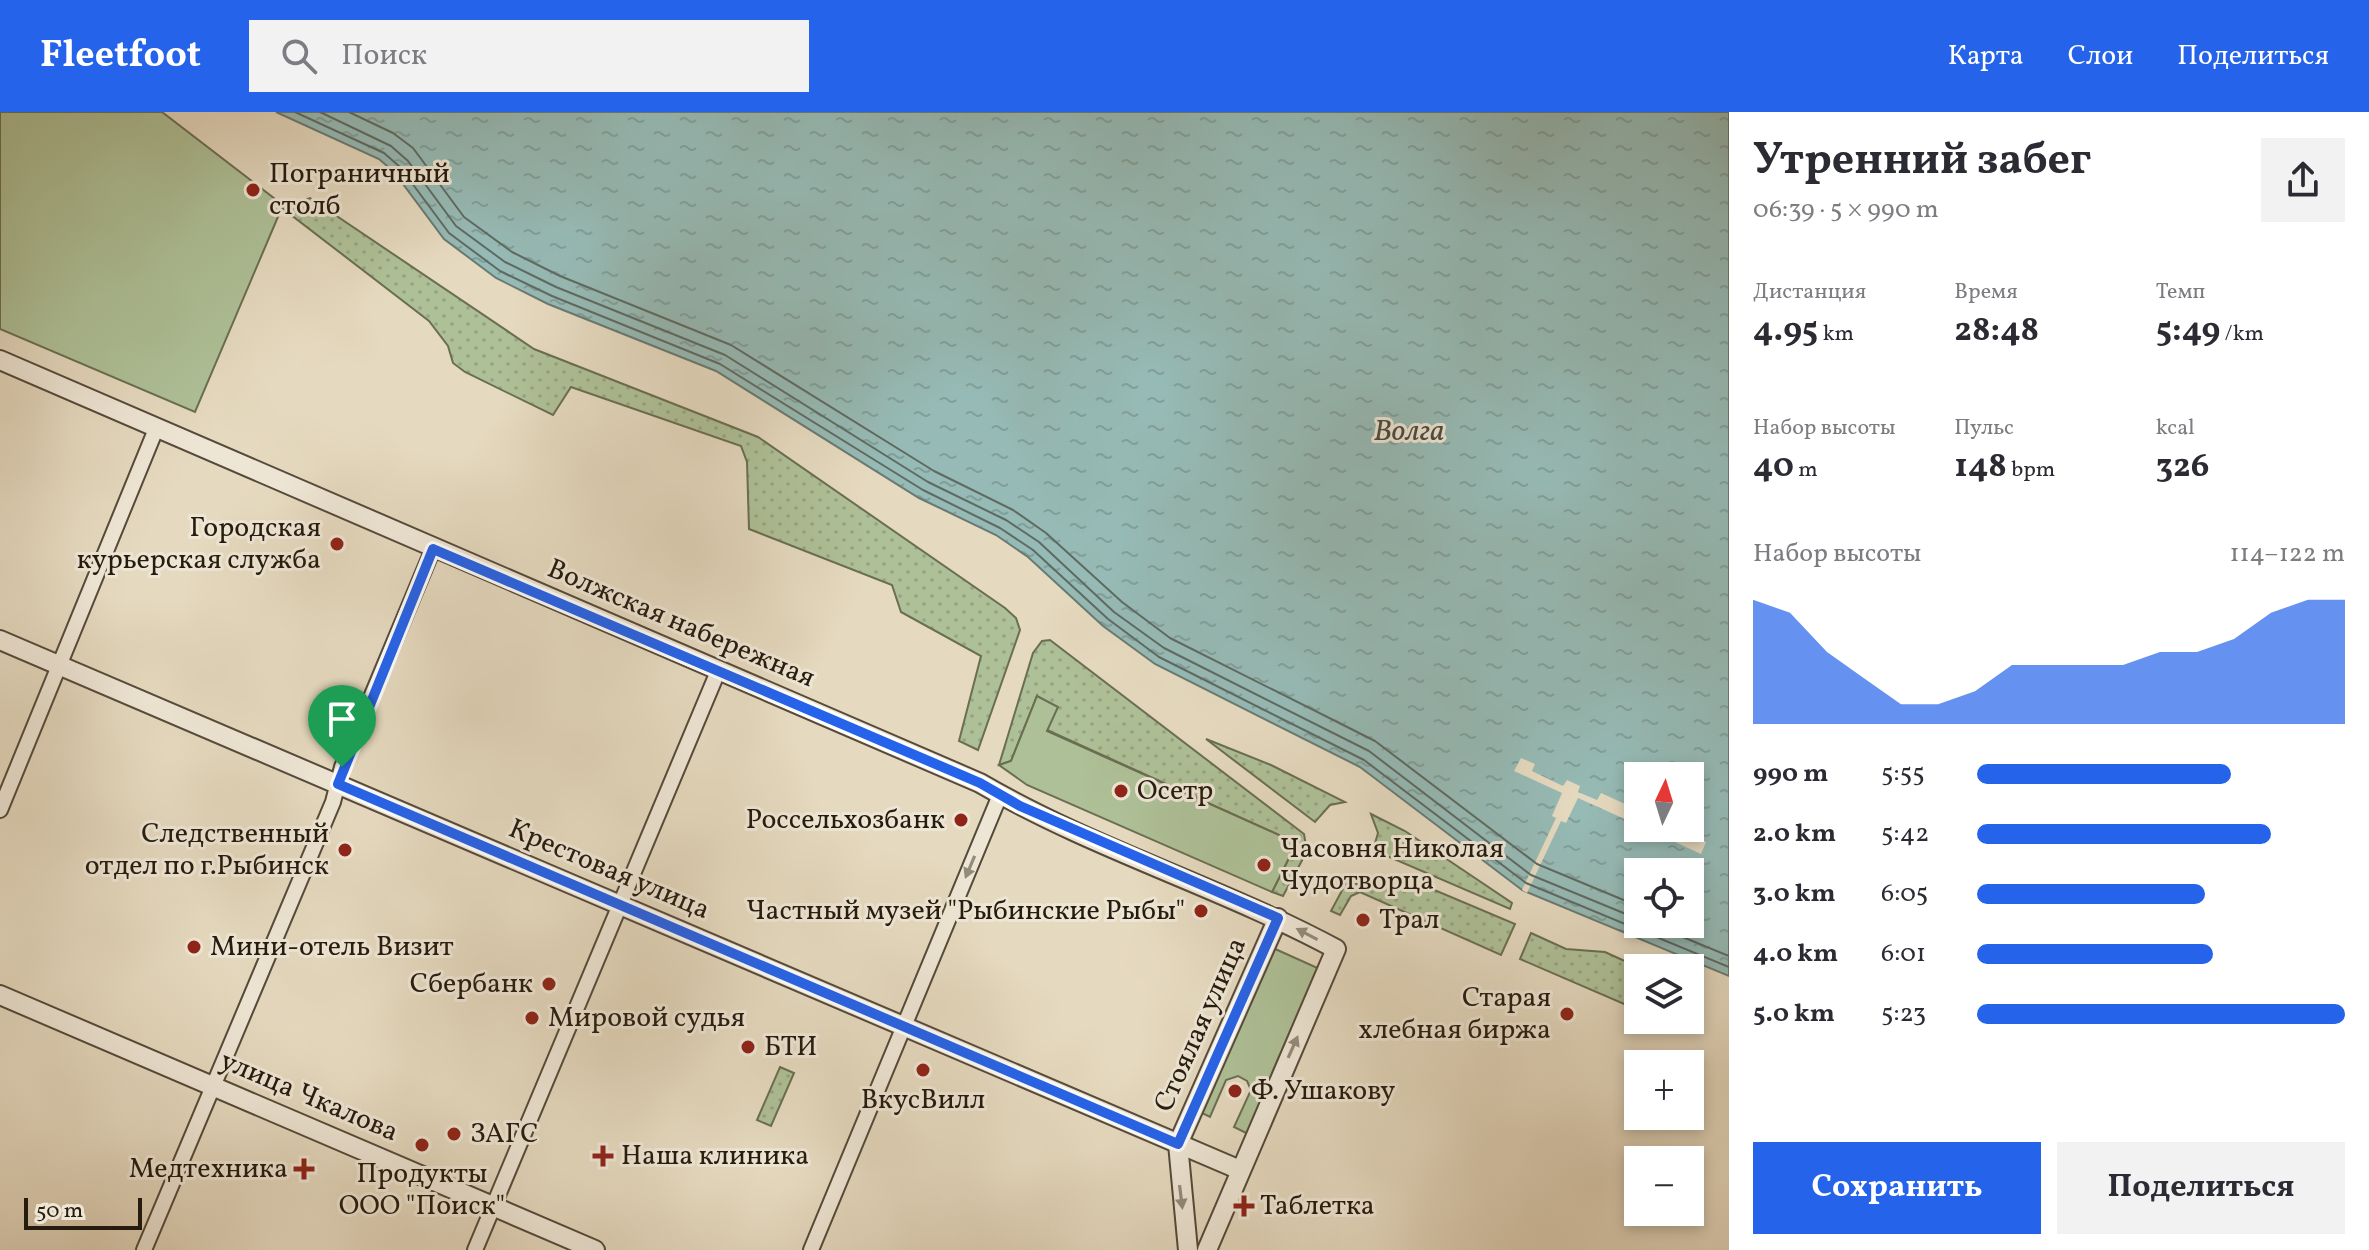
<!DOCTYPE html>
<html lang="ru">
<head>
<meta charset="utf-8">
<style>
	body { margin:0; font-family:Vollkorn,serif; background:#f2f2f3; color:#2b2b33; height:100vh; display:flex; flex-direction:column; font-size:30px; white-space:nowrap }
	* { box-sizing:border-box; margin:0 }
	p { font-size:26px; color:#7c7c81 }
	.icon { flex:none; width:44px; height:44px; fill:none; stroke:currentColor; stroke-width:2; stroke-linecap:round; stroke-linejoin:round }
	.map { position:relative; flex:1; overflow:hidden }
	.panel { display:flex; flex-direction:column; background:#fff; width:640px }
	.panel>* { flex:none }
	.needle { width:52px; rotate:4deg }
	.tools { position:absolute; left:1624px; top:650px; display:grid; gap:16px }
	.tools a { display:grid; place-items:center; width:80px; height:80px; border-radius:0px; background:#fff; box-shadow:0 4px 12px #0003; font-size:40px }
	.scale { position:absolute; left:24px; bottom:20px; width:118px; box-sizing:border-box; padding-left:8px; border:4px solid #251b0e; border-top:0; font-size:22px; line-height:28px; white-space:nowrap; color:#251b0e; -webkit-text-stroke:6px #eee6d5; paint-order:stroke }
	.pin { position:absolute; display:grid; place-items:center; width:68px; height:68px; color:#fff; margin:-82px -34px; border-radius:50% 50% 50% 0; rotate:-45deg; box-shadow:0 0 8px #0007 }
	.pin .icon { rotate:45deg }
	.round { display:grid; place-items:center; flex:none; width:84px; height:84px; border-radius:0px; background:#f2f2f3 }
	.headline { display:flex; align-items:center; justify-content:space-between; height:136px; padding:0 24px }
	h1 { font-size:44px; font-weight:700; line-height:60px }
	.metrics { display:grid; grid-template-columns:repeat(3,1fr); gap:12px; height:136px; padding:8px 24px }
	.metrics div { display:grid; align-content:center }
	.metrics b { font-size:34px; font-weight:700 }
	.metrics small { font-size:22px; font-weight:400 }
	.metrics p { font-size:22px }
	.chart { height:224px; padding:16px 24px }
	.chart p { display:flex; justify-content:space-between }
	.chart svg { width:100%; height:144px; margin-top:8px; fill:#2563eb; opacity:.7 }
	.action { display:flex; gap:16px; margin-top:auto; padding:16px 24px }
	.action a { flex:1; height:92px; border-radius:0px; background:#2563eb; color:#fff; font-size:32px; font-weight:700; line-height:92px; text-align:center }
	.action a+a { background:#f2f2f3; color:#2b2b33 }
	ul { padding:0 24px; list-style:none; font-size:26px }
	li { display:grid; grid-template-columns:128px 96px 1fr; align-items:center; height:60px }
	li i { height:20px; border-radius:10px; background:#2563eb }
	header { display:flex; align-items:center; gap:48px; box-sizing:border-box; height:112px; padding:0 40px; background:#2563eb; color:#fff }
	header strong { font-size:38px }
	nav { display:flex; gap:44px; margin-inline-start:auto; font-size:28px }
	.search { width:560px; height:72px; background:#f2f2f3; display:flex; align-items:center; gap:20px; box-sizing:border-box; padding:0 28px; border-radius:0px; color:#7c7c81; font-size:30px }
	main { display:flex; flex:1; min-height:0 }
	.map>svg:first-child { display:block }
	.grass { fill:url(#grass-dots); stroke:#6a6e52; stroke-width:2 }
	.park { fill:#aec097; stroke:#6a6e52; stroke-width:2 }
	.water { fill:url(#water-ripples); stroke:#697a72; stroke-width:2; fill-rule:evenodd }
	.pier { fill:#e5d9bf }
	.lines { fill:none; stroke-linecap:round; stroke-linejoin:round }
	.shore { stroke:#5e6a62; stroke-width:2 }
	.minor-casing { stroke:#554a3a; stroke-width:18 }
	.tertiary-casing { stroke:#554a3a; stroke-width:22 }
	.minor { stroke:#eee6d5; stroke-width:14 }
	.tertiary { stroke:#eee6d5; stroke-width:18 }
	.oneway { fill:#948b7b }
	.route-casing { stroke:#fff; stroke-width:16 }
	.route { stroke:#2563eb; stroke-width:10 }
	.poi-dot { fill:#8f2418; stroke:#eee6d5; stroke-width:3 }
	.labels { text-anchor:middle; dominant-baseline:central; stroke-width:6; stroke-linejoin:round; paint-order:stroke }
	.poi-label { font-size:28px; fill:#251b0e; stroke:#eee6d5; text-anchor:start }
	.street-label { font-size:28px; fill:#251b0e; stroke:#eee6d5 }
	.water-label { font-size:30px; font-style:italic; fill:#474b40; stroke:#eee6d5 }
</style>
</head>
<body>
<header>
<strong>Fleetfoot</strong>
<div class="search"><svg class="icon" aria-label="search" viewBox="0 0 24 24"><circle cx="10" cy="10" r="6"/><path d="M15 15l6 6"/></svg>Поиск</div>
<nav><a>Карта</a><a>Слои</a><a>Поделиться</a></nav>
</header>
<main>
<div class="map">
<svg width="1729" height="1138" viewBox="0 0 1729 1138">
	<defs>
		<pattern id="grass-dots" width="8" height="8" patternUnits="userSpaceOnUse" patternTransform="scale(2)"><rect width="8" height="8" fill="#aec097"/><path d="M2 2h.1M6 6h.1" fill="none" stroke="#96a481" stroke-width="1.8" stroke-linecap="round"/></pattern>
		<pattern id="water-ripples" width="26" height="14" patternUnits="userSpaceOnUse" patternTransform="scale(2)"><rect width="26" height="14" fill="#96bab5"/><path d="M2 4q2-2 4 0t4 0M15 11q2-2 4 0t4 0" fill="none" stroke="#819f9a"/></pattern>
	</defs>
	<rect width="100%" height="100%" fill="#e5d9bf"/>
	<filter id="stains"><feTurbulence type="fractalNoise" baseFrequency=".0025" numOctaves="4"/><feColorMatrix values="0 0 0 0 .2 0 0 0 0 .09 0 0 0 0 .02 0 0 0 .5 -.17"/></filter>
	<radialGradient id="worn" r=".72"><stop offset=".6" stop-color="#630" stop-opacity="0"/><stop offset="1" stop-color="#630" stop-opacity=".3"/></radialGradient>
	<g class="grass">
		<polygon points="310,86 534,237 758,325 1005,496 1016,506 1020,518 978,638 959,629 981,544 901,500 892,473 749,417 747,350 741,334 571,275 553,303 465,260 453,251 448,234 429,209 282,96"/>
		<polygon points="1050,528 1304,722 1307,739 1283,784 1272,780 1291,742 1279,723 1047,618 1037,584 1011,649 999,653 1033,541 1042,529"/>
		<polygon points="1206,627 1271,653 1345,690 1330,693 1315,710"/>
		<polygon points="1371,702 1405,719 1512,791 1510,797 1373,738 1378,721"/>
		<polygon points="1346,771 1423,777 1425,774 1515,812 1501,843 1360,780 1351,784 1340,803 1331,799"/>
		<polygon points="1531,821 1566,837 1605,840 1640,856 1638,898 1520,847"/>
		<polygon points="780,955 794,961 771,1014 757,1008"/>
	</g>
	<g class="park">
		<polygon points="0,0 162,0 283,93 195,300 0,217"/>
		<polygon points="1037,584 1058,595 1047,619 1279,723 1291,742 1272,780 1027,673 999,653 1011,649"/>
		<polygon points="1273,836 1322,858 1248,1022 1234,1015 1251,978 1247,969 1238,964 1226,968 1210,1005 1200,1000"/>
	</g>
	<path class="water" d="M276,0H1729V864L1522,778L1360,655L1155,552L1103,514L1028,445L996,423L919,386L716,259L548,192L496,166L444,127L394,60L379,47ZM1638,664H1690V716H1638ZM1638,760H1690V812H1638Z"/>
	<g class="pier">
		<polygon points="1521,646 1535,652 1532,659 1563,674 1567,668 1580,674 1578,680 1597,688 1601,681 1638,698 1638,713 1578,686 1566,711 1561,709 1527,781 1522,778 1556,706 1552,704 1562,681 1514,659"/>
		<polygon points="1645,716 1677,716 1706,730 1701,742"/>
	</g>
	<g class="lines">
		<g class="shore">
			<polyline points="295,0 384,41 400,55 449,121 500,159 552,184 720,252 923,378 1000,416 1033,438 1108,507 1159,545 1364,648 1526,771 1729,855"/>
			<polyline points="320,0 391,34 408,49 456,114 505,150 556,175 725,243 928,370 1006,408 1039,430 1114,500 1164,536 1369,639 1531,763 1638,807"/>
			<polyline points="349,0 393,21 413,36 464,105 512,140 560,164 731,233 934,359 1013,398 1046,421 1122,490 1170,526 1375,629 1537,752 1638,794"/>
			<polyline points="1651,812 1729,844"/>
		</g>
		<g class="minor-casing">
			<g id="minor">
				<polyline points="0,698 156,317"/>
				<polyline points="144,1138 333,690 342,655 433,437"/>
				<polyline points="475,1138 719,557"/>
				<polyline points="811,1138 1000,683"/>
			</g>
		</g>
		<g class="tertiary-casing">
			<g id="tertiary">
				<path d="M0,248L980,671C1093,737 1221,775 1336,837L1207,1138"/>
				<polyline points="0,528 1240,1058"/>
				<polyline points="0,883 595,1138"/>
				<polyline points="1188,1138 1178,1032 1278,806"/>
			</g>
		</g>
		<use href="#minor" class="minor"/>
		<use href="#tertiary" class="tertiary"/>
	</g>
	<defs><path id="oneway-solid" d="M-6-.8H1V-3.2L6.5 0L1 3.2V.8H-6Z" transform="scale(2)"/></defs>
	<g class="oneway">
		<use href="#oneway-solid" transform="translate(970 755) rotate(113)"/>
		<use href="#oneway-solid" transform="translate(1307 822) rotate(-152)"/>
		<use href="#oneway-solid" transform="translate(1293 935) rotate(-66)"/>
		<use href="#oneway-solid" transform="translate(1181 1085) rotate(83)"/>
	</g>
	<g class="lines">
		<g class="route-casing">
			<polygon id="route" points="433,437 980,671 1020,694 1278,806 1178,1032 338,672"/>
		</g>
		<use href="#route" class="route"/>
	</g>
	<g class="poi-dot">
		<circle cx="253" cy="78" r="8"/>
		<circle cx="337" cy="432" r="8"/>
		<circle cx="1121" cy="679" r="8"/>
		<circle cx="961" cy="708" r="8"/>
		<circle cx="345" cy="738" r="8"/>
		<circle cx="1264" cy="753" r="8"/>
		<circle cx="1201" cy="799" r="8"/>
		<circle cx="1363" cy="808" r="8"/>
		<circle cx="194" cy="835" r="8"/>
		<circle cx="549" cy="872" r="8"/>
		<circle cx="1567" cy="902" r="8"/>
		<circle cx="532" cy="906" r="8"/>
		<circle cx="748" cy="935" r="8"/>
		<circle cx="923" cy="958" r="8"/>
		<circle cx="1235" cy="979" r="8"/>
		<circle cx="454" cy="1022" r="8"/>
		<circle cx="422" cy="1033" r="8"/>
		<path d="M599 1032h8v8h8v8h-8v8h-8v-8h-8v-8h8z"/>
		<path d="M300 1045h8v8h8v8h-8v8h-8v-8h-8v-8h8z"/>
		<path d="M1240 1082h8v8h8v8h-8v8h-8v-8h-8v-8h8z"/>
	</g>
	<g class="labels">
		<g class="poi-label">
			<text x="269" y="62">Пограничный<tspan x="269" dy="32">столб</tspan></text>
			<text x="321" y="416" text-anchor="end">Городская<tspan x="321" dy="32">курьерская служба</tspan></text>
			<text x="1137" y="679">Осетр</text>
			<text x="945" y="708" text-anchor="end">Россельхозбанк</text>
			<text x="329" y="722" text-anchor="end">Следственный<tspan x="329" dy="32">отдел по г.Рыбинск</tspan></text>
			<text x="1280" y="737">Часовня Николая<tspan x="1280" dy="32">Чудотворца</tspan></text>
			<text x="1185" y="799" text-anchor="end">Частный музей "Рыбинские Рыбы"</text>
			<text x="1379" y="808">Трал</text>
			<text x="210" y="835">Мини-отель Визит</text>
			<text x="533" y="872" text-anchor="end">Сбербанк</text>
			<text x="1551" y="886" text-anchor="end">Старая<tspan x="1551" dy="32">хлебная биржа</tspan></text>
			<text x="548" y="906">Мировой судья</text>
			<text x="764" y="935">БТИ</text>
			<text x="1251" y="979">Ф. Ушакову</text>
			<text x="923" y="988" text-anchor="middle">ВкусВилл</text>
			<text x="470" y="1022">ЗАГС</text>
			<text x="621" y="1044">Наша клиника</text>
			<text x="288" y="1057" text-anchor="end">Медтехника</text>
			<text x="422" y="1062" text-anchor="middle">Продукты<tspan x="422" dy="32">ООО "Поиск"</tspan></text>
			<text x="1260" y="1094">Таблетка</text>
		</g>
		<g class="street-label">
			<text transform="translate(681 512) rotate(23)">Волжская набережная</text>
			<text transform="translate(609 758) rotate(23)">Крестовая улица</text>
			<text transform="translate(1201 913) rotate(-66)">Стоялая улица</text>
			<text transform="translate(309 985) rotate(23)">улица Чкалова</text>
		</g>
		<g class="water-label">
			<text x="1409" y="320">Волга</text>
		</g>
	</g>
	<rect width="100%" height="100%" filter="url(#stains)"/>
	<rect width="100%" height="100%" fill="url(#worn)"/>
</svg>
<div class="tools">
<a><svg class="needle" viewBox="-14 -14 28 28"><path d="M0-13l5 13h-10z" fill="#e53935"/><path d="M0 13l5-13h-10z" fill="#7c7c81"/></svg></a>
<a><svg class="icon" aria-label="locate" viewBox="0 0 24 24"><circle cx="12" cy="12" r="6"/><path d="M12 2v4M12 18v4M2 12h4M18 12h4"/></svg></a>
<a><svg class="icon" aria-label="layers" viewBox="0 0 24 24"><path d="M12 4l9 5-9 5-9-5zM3 14l9 5 9-5"/></svg></a>
<a>+</a>
<a>−</a>
</div>
<div class="scale">50 m</div>
<div class="pin" style="left:342px;top:655px;background:#1e9e55"><svg class="icon" aria-label="arrive" viewBox="0 0 24 24"><path d="M6 21V4h12l-3 4 3 4H6"/></svg></div>
</div>
<section class="panel">
<div class="headline"><div><h1>Утренний забег</h1><p>06:39 · 5 × 990 m</p></div><a class="round"><svg class="icon" aria-label="share" viewBox="0 0 24 24"><path d="M12 15V3M7 8l5-5 5 5M5 13v7h14v-7"/></svg></a></div>
<div class="metrics">
<div><p>Дистанция</p><b>4.95<small> km</small></b></div>
<div><p>Время</p><b>28:48</b></div>
<div><p>Темп</p><b>5:49<small> /km</small></b></div>
</div>
<div class="metrics">
<div><p>Набор высоты</p><b>40<small> m</small></b></div>
<div><p>Пульс</p><b>148<small> bpm</small></b></div>
<div><p>kcal</p><b>326</b></div>
</div>
<div class="chart"><p><span>Набор высоты</span>114–122 m</p>
<svg viewBox="0 0 160 44" preserveAspectRatio="none"><path d="M0 44V6L10 10L20 22L30 30L40 38L50 38L60 34L70 26L80 26L90 26L100 26L110 22L120 22L130 18L140 10L150 6L160 6V44z"/></svg>
</div>
<ul>
<li><b>990 m</b>5:55<i style="width:69%"></i></li>
<li><b>2.0 km</b>5:42<i style="width:80%"></i></li>
<li><b>3.0 km</b>6:05<i style="width:62%"></i></li>
<li><b>4.0 km</b>6:01<i style="width:64%"></i></li>
<li><b>5.0 km</b>5:23<i style="width:100%"></i></li>
</ul>
<div class="action"><a>Сохранить</a><a>Поделиться</a></div>
</section>
</main>
</body>
</html>
